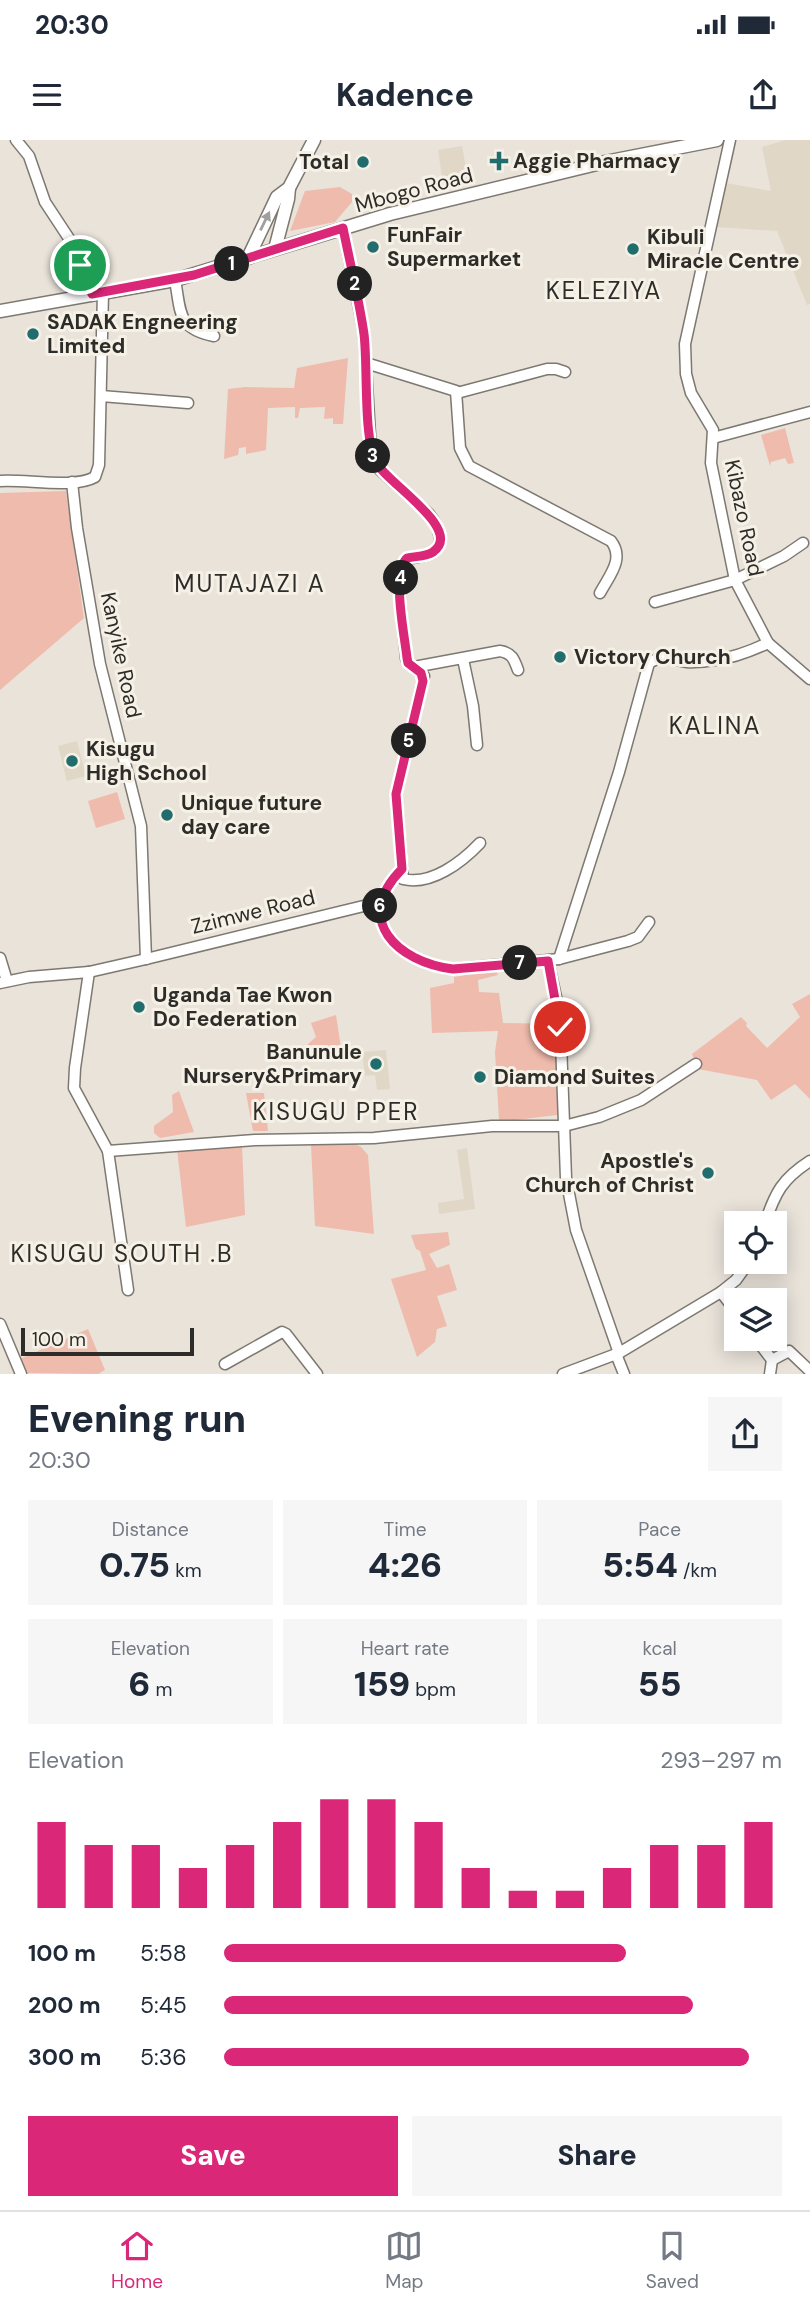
<!DOCTYPE html>
<html lang="en">
<head>
<meta charset="utf-8">
<style>
	body { margin:0; font-family:"DM Sans",sans-serif; background:#f6f6f7; color:#1f2937; height:100vh; display:flex; flex-direction:column; font-size:26px; white-space:nowrap }
	* { box-sizing:border-box; margin:0 }
	p { font-size:23px; color:#747a83 }
	.icon { flex:none; width:38px; height:38px; fill:none; stroke:currentColor; stroke-width:2; stroke-linecap:round; stroke-linejoin:round }
	.map { position:relative; height:1234px; overflow:hidden }
	.side { display:flex; flex-direction:column; background:#fff; flex:1 }
	.side>* { flex:none }
	.fabs { position:absolute; left:724px; top:1071px; display:grid; gap:14px }
	.fabs a { display:grid; place-items:center; width:63px; height:63px; border-radius:0px; background:#fff; box-shadow:0 4px 18px #0003; font-size:35px }
	.scale { position:absolute; left:21px; bottom:18px; width:173px; box-sizing:border-box; padding-left:7px; border:4px solid #2e2c28; border-top:0; font-size:19px; line-height:24px; white-space:nowrap; color:#2e2c28; -webkit-text-stroke:5px #f6f1e7; paint-order:stroke }
	.pin { position:absolute; display:grid; place-items:center; width:60px; height:60px; color:#fff; margin:-30px; border:4px solid #fff; border-radius:50%; box-shadow:0 2px 7px #0007 }
	.km { position:absolute; width:35px; height:35px; margin:-18px; border-radius:50%; background:#222; color:#fff; font-size:19px; line-height:35px; text-align:center }
	.round { display:grid; place-items:center; flex:none; width:74px; height:74px; border-radius:0px; background:#f6f6f7 }
	.summary { display:flex; align-items:center; justify-content:space-between; height:119px; padding:0 28px }
	h1 { font-size:38px; font-weight:800; line-height:52px }
	.metrics { display:grid; grid-template-columns:repeat(3,1fr); gap:10px; height:119px; padding:7px 28px }
	.metrics div { display:grid; align-content:center; border-radius:0px; background:#f6f6f7; text-align:center }
	.metrics b { font-size:35px; font-weight:800 }
	.metrics small { font-size:19px; font-weight:400 }
	.metrics p { font-size:19px }
	.chart { height:196px; padding:14px 28px }
	.chart p { display:flex; justify-content:space-between }
	.chart svg { width:100%; height:126px; margin-top:7px; stroke:#db2777; stroke-width:6 }
	.primary-button { display:flex; gap:14px; margin-top:auto; padding:14px 28px }
	.primary-button a { flex:1; height:80px; border-radius:0px; background:#db2777; color:#fff; font-size:28px; font-weight:800; line-height:80px; text-align:center }
	.primary-button a+a { background:#f6f6f7; color:#1f2937 }
	ul { padding:0 28px; list-style:none; font-size:23px }
	li { display:grid; grid-template-columns:112px 84px 1fr; align-items:center; height:52px }
	li i { height:18px; border-radius:9px; background:#db2777 }
	.status { display:flex; justify-content:space-between; align-items:center; height:49px; padding:0 35px; background:#fff; direction:ltr }
	.status svg { height:19px; fill:currentColor }
	header { display:flex; justify-content:space-between; align-items:center; height:91px; padding:0 28px; background:#fff; font-size:32px; font-weight:800 }
	.menu { display:flex; justify-content:space-around; align-items:center; height:98px; border-top:2px solid #e0e1e3; background:#fff; font-size:19px; color:#747a83 }
	.menu a { display:grid; justify-items:center; gap:4px }
	.menu .selected { color:#db2777 }
	.map>svg:first-child { display:block }
	.built { fill:#e1d7c7 }
	.green { fill:#efbbad }
	.lines { fill:none; stroke-linecap:round; stroke-linejoin:round }
	.minor-casing { stroke:#7d7870; stroke-width:13 }
	.tertiary-casing { stroke:#7d7870; stroke-width:15 }
	.minor { stroke:#fff; stroke-width:10 }
	.tertiary { stroke:#fff; stroke-width:12 }
	.oneway { fill:#a1a09e }
	.route-casing { stroke:#fff; stroke-width:14 }
	.route { stroke:#db2777; stroke-width:9 }
	.poi-dot { fill:#216d6d; stroke:#f6f1e7; stroke-width:2.5 }
	.labels { text-anchor:middle; dominant-baseline:central; stroke-width:6; stroke-linejoin:round; paint-order:stroke }
	.poi-label { font-size:21px; font-weight:bold; fill:#2e2c28; stroke:#f6f1e7; text-anchor:start }
	.street-label { font-size:21px; fill:#2e2c28; stroke:#f6f1e7 }
	.quarter-label { font-size:24px; letter-spacing:2px; fill:#2e2c28; stroke:#f6f1e7 }
</style>
</head>
<body>
<div class="status"><b>20:30</b><svg viewBox="0 0 49 12"><path d="M0 12V9h3v3zM5 12V6h3v6zM10 12V3h3v9zM15 12V0h3v12zM26 1h20v11H26zM47 4h2v5h-2z"/></svg></div>
<header><svg class="icon" aria-label="menu" viewBox="0 0 24 24"><path d="M4 6h16M4 12h16M4 18h16"/></svg>Kadence<svg class="icon" aria-label="share" viewBox="0 0 24 24"><path d="M12 15V3M7 8l5-5 5 5M5 13v7h14v-7"/></svg></header>
<div class="map">
<svg width="810" height="1234" viewBox="0 0 810 1234">
	<rect width="100%" height="100%" fill="#e9e3da"/>
	<g class="built">
		<polygon points="786,0 810,0 810,164 807,165 777,91 716,87 726,43 771,51 762,7"/>
		<polygon points="462,6 469,44 444,50 438,10"/>
		<polygon points="77,601 86,636 67,641 58,606"/>
		<polygon points="386,910 390,949 377,950 375,935 365,936 362,912"/>
		<polygon points="467,1008 475,1069 439,1074 438,1063 464,1059 457,1010"/>
	</g>
	<g class="green">
		<polygon points="340,47 352,54 352,62 335,82 290,91 305,51"/>
		<polygon points="348,218 343,284 333,284 333,278 324,279 325,267 300,268 298,278 295,278 295,267 268,268 266,310 246,314 246,307 239,308 238,315 224,319 228,249 245,247 294,248 297,228"/>
		<polygon points="785,288 794,323 788,324 785,318 771,322 770,326 761,295"/>
		<polygon points="66,351 84,478 0,550 0,353"/>
		<polygon points="117,652 125,679 96,688 88,661"/>
		<polygon points="496,830 498,835 478,840 479,852 499,853 503,883 555,884 558,934 557,975 516,980 499,980 495,912 498,891 432,893 430,848 454,843 454,837"/>
		<polygon points="810,854 810,959 795,944 771,960 757,940 698,929 692,914 741,877 747,883 746,886 767,908 800,877 792,864"/>
		<polygon points="336,875 341,908 295,910 307,905 316,897 311,883"/>
		<polygon points="179,951 194,992 160,998 154,993 154,986 173,972 172,955"/>
		<polygon points="246,953 264,953 268,991 253,991"/>
		<polygon points="355,1004 361,1007 368,1015 374,1094 315,1086 311,1005"/>
		<polygon points="242,1006 245,1075 186,1087 177,1009"/>
		<polygon points="448,1092 450,1105 429,1114 437,1128 449,1124 457,1150 437,1156 447,1186 437,1189 435,1202 417,1217 391,1139 426,1130 420,1111 416,1109 411,1095"/>
		<polygon points="88,1189 105,1230 98,1234 26,1233 20,1219"/>
	</g>
	<g class="lines">
		<g class="minor-casing">
			<g id="minor">
				<polyline points="16,0 29,16 45,62 70,100 92,154"/>
				<polyline points="730,0 685,204 686,234 691,253 713,290 711,323 735,440 768,503 810,539"/>
				<path d="M343,88L364,193L370,295L374,320L380,330L429,374C437,384 448,406 430,414C424,417 414,417 407,419C392,432 405,498 406,518L408,523L424,536L396,654L403,739C431,746 462,722 480,703"/>
				<path d="M175,140C181,172 177,189 214,196"/>
				<path d="M366,223L456,251L460,308L469,326L611,401C625,419 609,436 600,453"/>
				<polyline points="457,253 547,229 556,229 565,232"/>
				<polyline points="101,256 188,263"/>
				<polyline points="713,298 810,272"/>
				<path d="M0,341C26,339 74,349 95,337L99,325L103,152"/>
				<polyline points="72,342 77,388 100,524 141,686 146,819"/>
				<polyline points="655,462 735,440 784,416 803,403"/>
				<polyline points="463,519 473,566 477,605"/>
				<path d="M414,527L500,511C512,513 514,519 518,530"/>
				<path d="M402,729C352,779 397,822 453,829L559,819L628,801L638,797L649,782"/>
				<polyline points="0,818 7,841"/>
				<path d="M559,819L619,632L649,523C662,514 673,520 687,522C696,523 706,521 715,520C733,518 751,511 768,503"/>
				<polyline points="548,821 560,875 566,1038 576,1090 619,1213"/>
				<polyline points="89,832 75,928 74,948 108,1011 128,1150"/>
				<polyline points="0,843 29,837 89,832 146,819 380,762"/>
				<polyline points="108,1011 255,1000 374,998 492,986 564,986 599,977 641,960 696,924"/>
				<path d="M765,1083C775,1053 782,1039 810,1021"/>
				<polyline points="721,1152 737,1173"/>
				<polyline points="0,1184 21,1234"/>
				<polyline points="756,1199 772,1220 770,1234"/>
				<polyline points="616,1214 624,1234"/>
				<polyline points="772,1220 789,1211 810,1231"/>
				<polyline points="225,1224 282,1192 286,1194 317,1234"/>
				<polyline points="563,1234 619,1213 721,1152 736,1140 749,1122"/>
			</g>
		</g>
		<g class="tertiary-casing">
			<g id="tertiary">
				<polyline points="275,109 288,59 289,48"/>
				<polyline points="248,118 277,57 289,48 314,0"/>
				<polyline points="0,171 175,140 390,74 605,22 717,0"/>
			</g>
		</g>
		<use href="#minor" class="minor"/>
		<use href="#tertiary" class="tertiary"/>
	</g>
	<defs><path id="oneway-solid" d="M-6-.8H1V-3.2L6.5 0L1 3.2V.8H-6Z" transform="scale(1.75)"/></defs>
	<use class="oneway" href="#oneway-solid" transform="translate(265 81) rotate(-64)"/>
	<g class="lines">
		<g class="route-casing">
			<path id="route" d="M80,125L92,154L194,135L343,88C350,123 359,159 364,194C368,226 363,297 376,322C385,342 465,389 433,412C426,417 415,416 407,418C391,433 405,497 407,518L408,523L421,533L423,541L396,654L402,729C352,779 397,822 453,829L548,821L560,887"/>
		</g>
		<use href="#route" class="route"/>
	</g>
	<g class="poi-dot">
		<path d="M495.5 10.5h7v7h7v7h-7v7h-7v-7h-7v-7h7z"/>
		<circle cx="363" cy="22" r="7"/>
		<circle cx="373" cy="107" r="7"/>
		<circle cx="633" cy="109" r="7"/>
		<circle cx="33" cy="194" r="7"/>
		<circle cx="560" cy="517" r="7"/>
		<circle cx="72" cy="621" r="7"/>
		<circle cx="167" cy="675" r="7"/>
		<circle cx="139" cy="867" r="7"/>
		<circle cx="376" cy="924" r="7"/>
		<circle cx="480" cy="937" r="7"/>
		<circle cx="708" cy="1033" r="7"/>
	</g>
	<g class="labels">
		<g class="poi-label">
			<text x="513" y="21">Aggie Pharmacy</text>
			<text x="349" y="22" text-anchor="end">Total</text>
			<text x="387" y="95">FunFair<tspan x="387" dy="24">Supermarket</tspan></text>
			<text x="647" y="97">Kibuli<tspan x="647" dy="24">Miracle Centre</tspan></text>
			<text x="47" y="182">SADAK Engneering<tspan x="47" dy="24">Limited</tspan></text>
			<text x="574" y="517">Victory Church</text>
			<text x="86" y="609">Kisugu<tspan x="86" dy="24">High School</tspan></text>
			<text x="181" y="663">Unique future<tspan x="181" dy="24">day care</tspan></text>
			<text x="153" y="855">Uganda Tae Kwon<tspan x="153" dy="24">Do Federation</tspan></text>
			<text x="362" y="912" text-anchor="end">Banunule<tspan x="362" dy="24">Nursery&amp;Primary</tspan></text>
			<text x="494" y="937">Diamond Suites</text>
			<text x="694" y="1021" text-anchor="end">Apostle's<tspan x="694" dy="24">Church of Christ</tspan></text>
		</g>
		<g class="street-label">
			<text transform="translate(414 50) rotate(-15)">Mbogo Road</text>
			<text transform="translate(744 378) rotate(78)">Kibazo Road</text>
			<text transform="translate(121 515) rotate(78)">Kanyike Road</text>
			<text transform="translate(253 772) rotate(-14)">Zzimwe Road</text>
		</g>
		<g class="quarter-label">
			<text x="604" y="150">KELEZIYA</text>
			<text x="250" y="443">MUTAJAZI A</text>
			<text x="715" y="585">KALINA</text>
			<text x="336" y="971">KISUGU PPER</text>
			<text x="122" y="1113">KISUGU SOUTH .B</text>
		</g>
	</g>
</svg>
<div class="fabs">
<a><svg class="icon" aria-label="locate" viewBox="0 0 24 24"><circle cx="12" cy="12" r="6"/><path d="M12 2v4M12 18v4M2 12h4M18 12h4"/></svg></a>
<a><svg class="icon" aria-label="layers" viewBox="0 0 24 24"><path d="M12 4l9 5-9 5-9-5zM3 14l9 5 9-5"/></svg></a>
</div>
<div class="scale">100 m</div>
<div class="pin" style="left:80px;top:125px;background:#1e9e55"><svg class="icon" aria-label="arrive" viewBox="0 0 24 24"><path d="M6 21V4h12l-3 4 3 4H6"/></svg></div>
<div class="pin" style="left:560px;top:887px;background:#d93025"><svg class="icon" aria-label="check" viewBox="0 0 24 24"><path d="M5 12l5 5 9-10"/></svg></div>
<b class="km" style="left:232px;top:124px">1</b>
<b class="km" style="left:355px;top:144px">2</b>
<b class="km" style="left:373px;top:316px">3</b>
<b class="km" style="left:401px;top:438px">4</b>
<b class="km" style="left:409px;top:601px">5</b>
<b class="km" style="left:380px;top:766px">6</b>
<b class="km" style="left:520px;top:823px">7</b>
</div>
<section class="side">
<div class="summary"><div><h1>Evening run</h1><p>20:30</p></div><a class="round"><svg class="icon" aria-label="share" viewBox="0 0 24 24"><path d="M12 15V3M7 8l5-5 5 5M5 13v7h14v-7"/></svg></a></div>
<div class="metrics">
<div><p>Distance</p><b>0.75<small> km</small></b></div>
<div><p>Time</p><b>4:26</b></div>
<div><p>Pace</p><b>5:54<small> /km</small></b></div>
</div>
<div class="metrics">
<div><p>Elevation</p><b>6<small> m</small></b></div>
<div><p>Heart rate</p><b>159<small> bpm</small></b></div>
<div><p>kcal</p><b>55</b></div>
</div>
<div class="chart"><p><span>Elevation</span>293–297 m</p>
<svg viewBox="0 0 160 44" preserveAspectRatio="none"><path d="M5 44V14M15 44V22M25 44V22M35 44V30M45 44V22M55 44V14M65 44V6M75 44V6M85 44V14M95 44V30M105 44V38M115 44V38M125 44V30M135 44V22M145 44V22M155 44V14"/></svg>
</div>
<ul>
<li><b>100 m</b>5:58<i style="width:72%"></i></li>
<li><b>200 m</b>5:45<i style="width:84%"></i></li>
<li><b>300 m</b>5:36<i style="width:94%"></i></li>
</ul>
<div class="primary-button"><a>Save</a><a>Share</a></div>
</section>
<nav class="menu">
<a class="selected"><svg class="icon" aria-label="home" viewBox="0 0 24 24"><path d="M3 11l9-7 9 7M6 9v11h12V9"/></svg>Home</a>
<a><svg class="icon" aria-label="map" viewBox="0 0 24 24"><path d="M3 6l6-2 6 2 6-2v14l-6 2-6-2-6 2zM9 4v14M15 6v14"/></svg>Map</a>
<a><svg class="icon" aria-label="saved" viewBox="0 0 24 24"><path d="M7 4h10v16l-5-4-5 4z"/></svg>Saved</a>
</nav>
</body>
</html>
